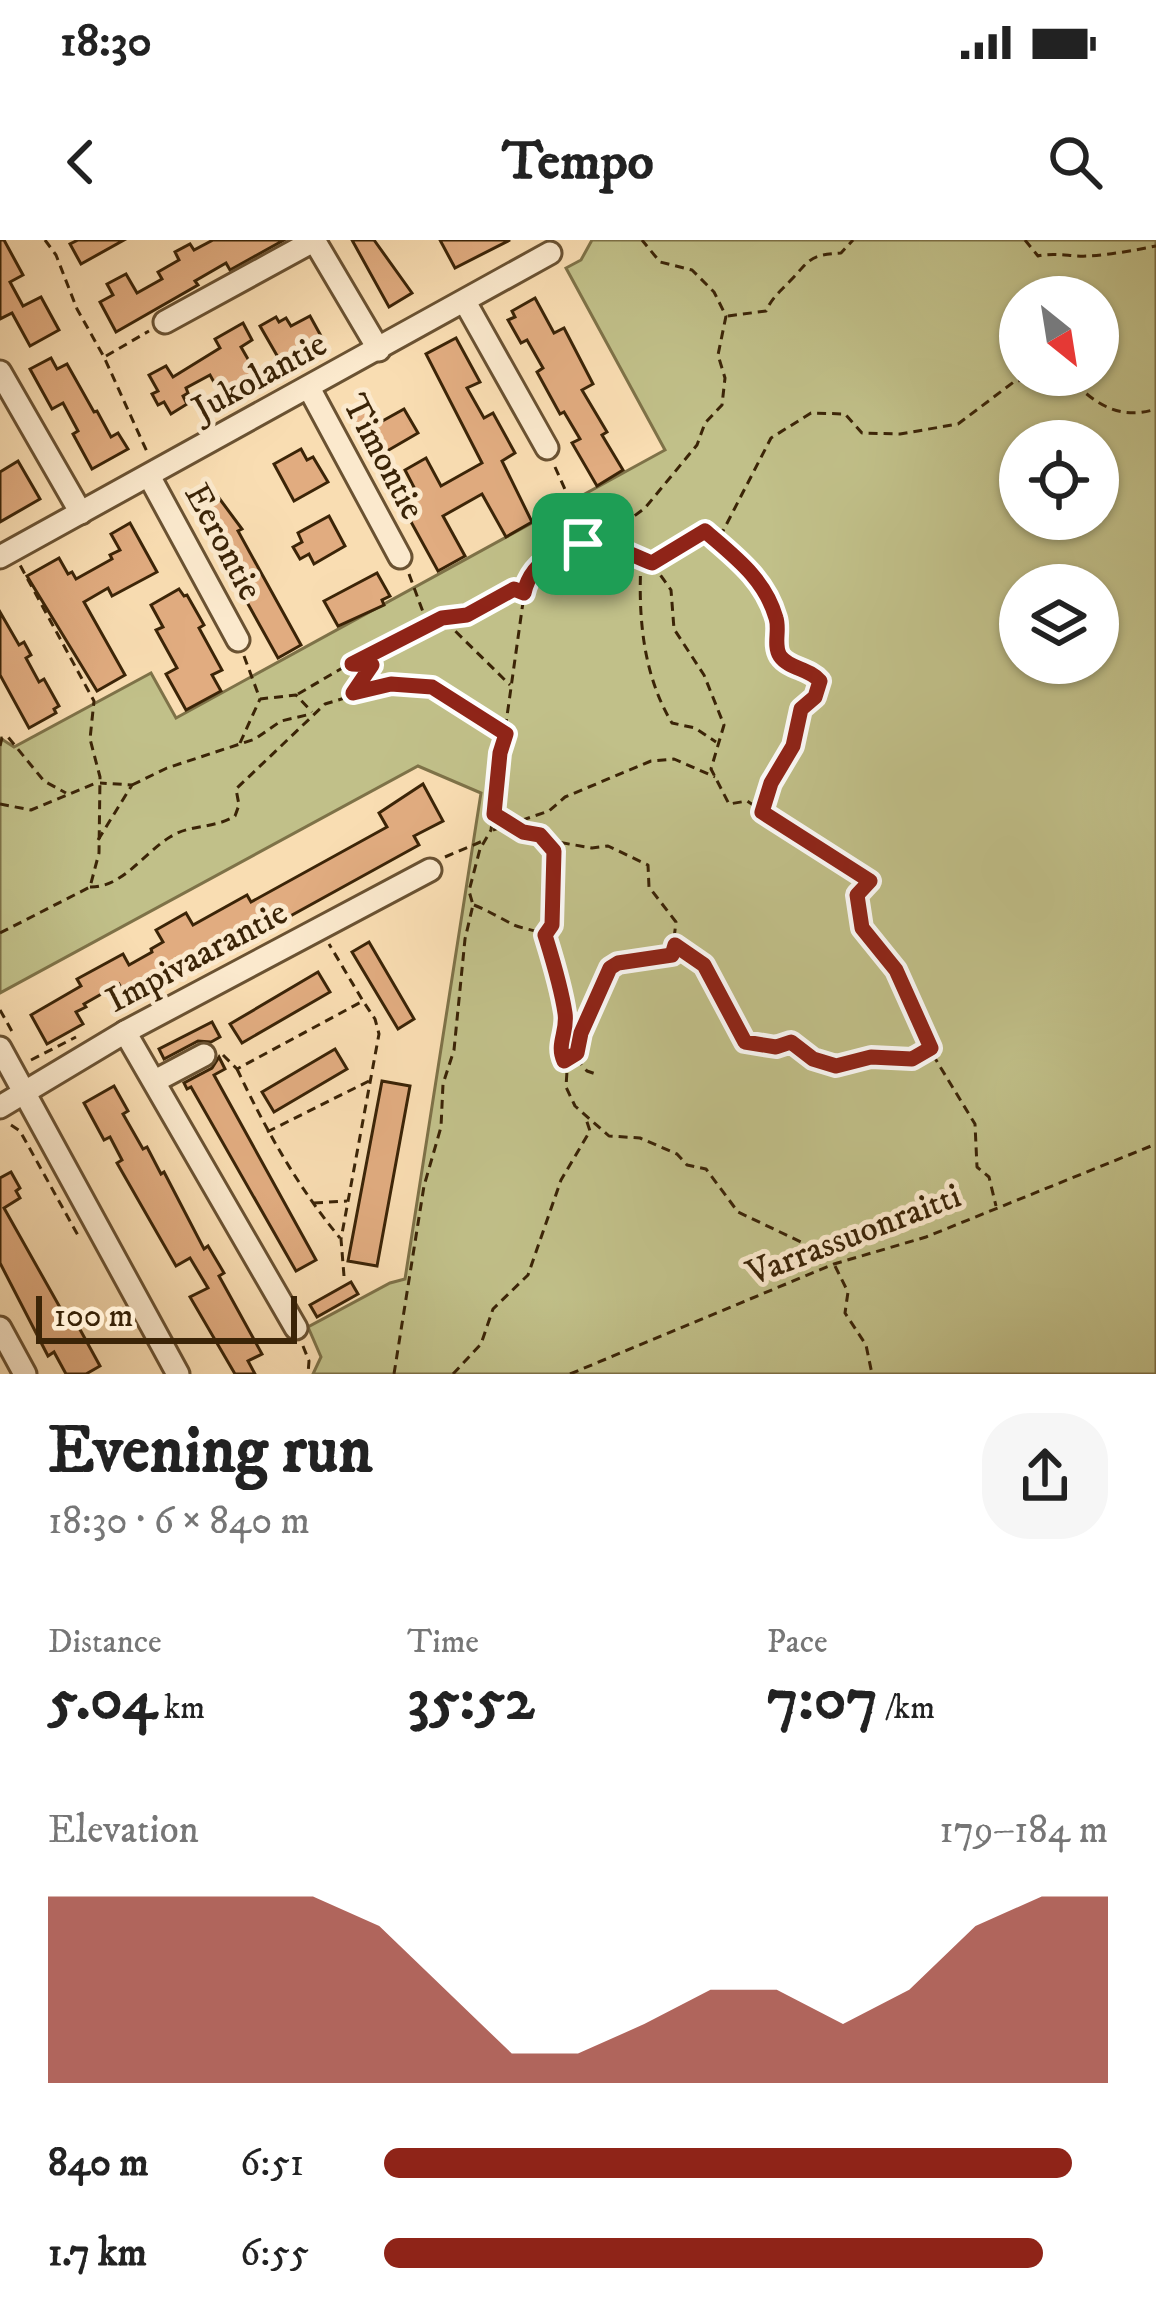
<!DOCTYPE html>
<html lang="en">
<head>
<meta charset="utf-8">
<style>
	body { margin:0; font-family:"IM FELL DW Pica",serif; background:#f6f6f6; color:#222; height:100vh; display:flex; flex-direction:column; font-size:45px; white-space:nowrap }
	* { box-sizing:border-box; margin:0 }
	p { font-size:39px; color:#767676 }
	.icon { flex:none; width:66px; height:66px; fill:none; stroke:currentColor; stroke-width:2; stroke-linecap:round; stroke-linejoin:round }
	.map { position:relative; height:1134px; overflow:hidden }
	.sheet { display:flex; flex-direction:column; background:#fff; flex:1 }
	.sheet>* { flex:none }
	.needle { width:78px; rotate:150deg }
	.fabs { position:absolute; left:999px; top:36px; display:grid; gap:24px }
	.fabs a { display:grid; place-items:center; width:120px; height:120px; border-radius:50%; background:#fff; box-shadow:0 3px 9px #0004; font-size:60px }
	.scale { position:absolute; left:36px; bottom:30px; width:261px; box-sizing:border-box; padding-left:12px; border:6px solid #3b2407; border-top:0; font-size:33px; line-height:42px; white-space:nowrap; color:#3b2407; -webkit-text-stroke:9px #fbe9cd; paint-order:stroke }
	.pin { position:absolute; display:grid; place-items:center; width:102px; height:102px; color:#fff; margin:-51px; border-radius:24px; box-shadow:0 6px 18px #0006 }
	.round { display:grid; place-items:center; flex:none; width:126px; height:126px; border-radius:48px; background:#f6f6f6 }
	.head { display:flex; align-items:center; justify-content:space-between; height:204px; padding:0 48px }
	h1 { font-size:66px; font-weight:800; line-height:90px }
	.stats { display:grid; grid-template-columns:repeat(3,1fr); gap:18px; height:204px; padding:12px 48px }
	.stats div { display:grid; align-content:center }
	.stats b { font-size:60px; font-weight:800 }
	.stats small { font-size:33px; font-weight:400 }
	.stats p { font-size:33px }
	.chart { height:336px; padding:24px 48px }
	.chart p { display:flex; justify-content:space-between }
	.chart svg { width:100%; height:216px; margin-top:12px; fill:#8f2418; opacity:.7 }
	ul { padding:0 48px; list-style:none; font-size:39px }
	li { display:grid; grid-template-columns:192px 144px 1fr; align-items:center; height:90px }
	li i { height:30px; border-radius:15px; background:#8f2418 }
	.status { display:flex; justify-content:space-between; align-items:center; height:84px; padding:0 60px; background:#fff; direction:ltr }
	.status svg { height:33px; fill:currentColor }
	header { display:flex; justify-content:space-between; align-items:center; height:156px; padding:0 48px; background:#fff; font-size:54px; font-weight:800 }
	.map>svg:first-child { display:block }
	.green { fill:#c1c089; stroke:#7e7248; stroke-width:3; fill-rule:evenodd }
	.building { fill:#e1ac80; stroke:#3b2407; stroke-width:3 }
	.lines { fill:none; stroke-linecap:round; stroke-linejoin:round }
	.minor-casing { stroke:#6a5232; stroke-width:27 }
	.path { stroke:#3b2407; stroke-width:3; stroke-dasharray:9 6; stroke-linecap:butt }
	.minor { stroke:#fbe9cd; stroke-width:21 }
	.route-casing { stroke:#fff; stroke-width:24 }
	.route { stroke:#8f2418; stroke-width:15 }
	.labels { text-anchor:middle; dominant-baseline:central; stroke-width:10; stroke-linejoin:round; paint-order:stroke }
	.street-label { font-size:36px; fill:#3b2407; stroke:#fbe9cd }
</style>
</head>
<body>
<div class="status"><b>18:30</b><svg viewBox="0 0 49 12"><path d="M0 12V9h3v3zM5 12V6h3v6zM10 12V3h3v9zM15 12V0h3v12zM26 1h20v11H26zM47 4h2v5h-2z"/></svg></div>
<header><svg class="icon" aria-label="back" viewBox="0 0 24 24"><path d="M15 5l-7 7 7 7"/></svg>Tempo<svg class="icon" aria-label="search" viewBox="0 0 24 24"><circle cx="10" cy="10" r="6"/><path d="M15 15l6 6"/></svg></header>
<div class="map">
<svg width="1156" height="1134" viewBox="0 0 1156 1134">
	<rect width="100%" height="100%" fill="#f9ddb2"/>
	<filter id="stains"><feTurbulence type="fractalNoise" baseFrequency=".00167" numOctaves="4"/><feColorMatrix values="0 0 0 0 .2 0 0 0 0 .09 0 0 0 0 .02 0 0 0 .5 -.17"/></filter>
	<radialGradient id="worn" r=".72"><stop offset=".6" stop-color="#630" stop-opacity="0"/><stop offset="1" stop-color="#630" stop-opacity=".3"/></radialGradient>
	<path class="green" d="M592,0H1156V1134H313L321,1117L308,1087L390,1043L405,1039L481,553L418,526L0,753V498L14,507L151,433L176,478L665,210L566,28L581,20ZM1020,57H1098V135H1020ZM1020,201H1098V279H1020ZM1020,345H1098V423H1020Z"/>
	<g class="building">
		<polygon points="0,0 4,0 23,35 10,42 23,66 41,57 59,90 30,106 12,73 0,79"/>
		<polygon points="78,0 124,0 81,24 70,4"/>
		<polygon points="213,0 284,0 230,30 226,23 195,41 198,45 116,92 100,62 113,55 107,44 126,34 137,53 162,39 158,32 179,20 175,12 190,4 194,10"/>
		<polygon points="352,0 374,0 412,53 389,67"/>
		<polygon points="440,0 510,0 455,28"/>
		<polygon points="535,58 554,93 564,88 593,144 582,150 607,192 602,195 623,230 597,246 572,203 580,199 564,172 560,174 537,132 543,128 527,100 521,103 508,80 515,77 512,71"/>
		<polygon points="310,76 321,96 279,119 260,86 276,77 279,82 286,78 291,86"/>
		<polygon points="243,83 252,100 241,107 256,133 220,153 210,135 186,148 188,153 183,156 187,164 171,174 164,162 158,165 152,154 158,151 149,135 166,126 173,137 220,108 215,99"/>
		<polygon points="456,98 480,142 467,148 484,178 493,173 515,213 502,221 532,282 506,297 482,254 443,276 465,316 438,331 399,260 416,251 405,230 426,218 441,246 482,223 426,114"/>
		<polygon points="51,118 57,129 67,124 94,172 97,171 111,197 118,193 128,209 92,229 73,194 78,191 63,163 52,169 30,129"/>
		<polygon points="365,163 377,184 404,169 418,193 375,218 349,172"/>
		<polygon points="301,209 307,220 313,217 328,242 294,261 274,224"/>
		<polygon points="18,221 40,259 0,282 0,232"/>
		<polygon points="216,254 242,289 238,291 301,405 278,418 194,267"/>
		<polygon points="329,276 345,306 314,324 309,314 300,319 293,307 302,302 298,293"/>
		<polygon points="130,283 157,332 112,356 108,348 84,362 125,435 97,451 27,336 59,318 68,334 72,332 76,339 112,319 110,315 120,310 111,294"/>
		<polygon points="377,333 390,356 382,360 384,365 338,386 324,361"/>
		<polygon points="179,349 184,356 187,355 204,385 199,388 222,430 212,435 221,451 186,470 166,434 177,428 156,390 163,387 151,365"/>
		<polygon points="0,372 19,405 24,402 31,415 26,418 39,442 44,439 59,466 54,469 56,473 29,488 0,435"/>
		<polygon points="423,544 443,581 414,596 419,605 283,680 278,672 127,758 119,744 84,764 86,767 76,772 83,784 47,804 31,775 81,746 77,739 123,714 129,725 152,712 151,709 163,702 156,690 186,673 193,685 247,655 251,662 387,587 379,573"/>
		<polygon points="369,702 414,779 398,789 352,712"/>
		<polygon points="318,732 330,752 242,803 230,784"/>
		<polygon points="212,782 220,797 211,802 198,801 164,819 159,809"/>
		<polygon points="335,809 347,829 274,872 262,852"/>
		<polygon points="219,817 225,829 214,835 316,1020 296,1031 191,847 187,849 184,843 212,828"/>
		<polygon points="382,841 410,846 377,1026 348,1021"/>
		<polygon points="114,846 128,871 123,874 143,909 147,907 161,934 164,932 204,1009 208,1006 224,1033 219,1036 262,1114 248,1121 255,1134 235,1134 190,1057 208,1048 190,1018 176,1026 117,923 122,920 110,897 104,900 84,863"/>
		<polygon points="11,932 20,948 16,951 20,958 4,968 71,1087 77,1084 100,1126 86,1134 66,1134 54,1112 48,1116 0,1023 0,938"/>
		<polygon points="351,1042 358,1054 317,1077 310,1065"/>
	</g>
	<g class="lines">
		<g class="minor-casing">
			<g id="minor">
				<polyline points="314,0 379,110"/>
				<polyline points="465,62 547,208"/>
				<polyline points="165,82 315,0"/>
				<polyline points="0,132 81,273"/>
				<polyline points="309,148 400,317"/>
				<polyline points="149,236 238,400"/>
				<polyline points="0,317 550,13"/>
				<polyline points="125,792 296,1088"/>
				<polyline points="0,808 178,1134"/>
				<polyline points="155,841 204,815"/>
				<polyline points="0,867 125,792 430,630"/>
				<polyline points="0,1088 25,1134"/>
			</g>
		</g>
		<g class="path">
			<polyline points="45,0 56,15 77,69 104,117 148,214"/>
			<path d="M1025,0L1038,16C1056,12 1071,17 1088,16C1109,15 1136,10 1156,6"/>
			<path d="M728,76L766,71C773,56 780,52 791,40C811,19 809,15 841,13L853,0"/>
			<polyline points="106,116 149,91"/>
			<polyline points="555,227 580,283 583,302"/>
			<path d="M707,292C736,318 766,340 776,379C780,391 773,405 781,416C789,429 809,428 820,441L815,457L801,469L793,506L771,543L763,569"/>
			<path d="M608,306L652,323L705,291H723L771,198L811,173L845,174L862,193L900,194L958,184L1015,141L1069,137C1093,163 1119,181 1156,169"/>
			<path d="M641,321C638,377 643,435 672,483L695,488L716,502"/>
			<polyline points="652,323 671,350 674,389 704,435 724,485 711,529 729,564 747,561 870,641 857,655 862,688 897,730 920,777 933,815 975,884 977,927 989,937 996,966"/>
			<polyline points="409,334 423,372 437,379"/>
			<polyline points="446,378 467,375 514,349 523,353"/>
			<polyline points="244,416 260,459 296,455 312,472"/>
			<polyline points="352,424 442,378 510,445"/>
			<polyline points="298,454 344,427 372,425 366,440 353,453"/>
			<polyline points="240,503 260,459"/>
			<polyline points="0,506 2,498 8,497 44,541 66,553"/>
			<polyline points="132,545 167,528 255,499 281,481 311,474"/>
			<polyline points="0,564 31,570 96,543"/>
			<path d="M493,574C513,589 540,591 554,611L552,685L546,698L561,750L566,793L560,810L567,831L566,847L575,866L609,896L640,898L677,914L687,925L706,929L738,972L801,1002L826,1028"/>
			<polyline points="493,590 549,571 565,557 651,521 674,519 715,537"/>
			<polyline points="98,600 132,545 100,543"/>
			<polyline points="546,600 592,608 608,606 648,625 649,647 676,682 672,715 618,723 611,728 581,793 577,813 564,821"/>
			<polyline points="445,617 485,600"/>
			<path d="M90,647C122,648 144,613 170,597C190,584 214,589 235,576L239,565L236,549L325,464L391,444L432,447L504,493"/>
			<path d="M474,665C489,671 502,679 514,685C523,689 536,690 545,695"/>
			<polyline points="0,693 90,647 99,613 100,537 90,499 94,461 20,325"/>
			<polyline points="677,706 703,725 745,802 777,807 791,802 813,819 836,826 871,817 912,819 931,808"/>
			<polyline points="0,770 14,795"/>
			<polyline points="223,815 237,829 363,761 329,704"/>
			<polyline points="576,818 587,831 599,835"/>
			<polyline points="31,820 76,797"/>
			<path d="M237,829C266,890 297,946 340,998"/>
			<polyline points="11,885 20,891 80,999"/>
			<polyline points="267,892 369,841"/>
			<polyline points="314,963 347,961"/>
			<polyline points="835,1026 848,1052 845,1073 866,1105 872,1134"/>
			<polyline points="344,1036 341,999 379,794 375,779 363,761"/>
			<polyline points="303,1106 309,1121 308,1134"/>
			<path d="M394,1134L424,946L441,887L443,844L454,810L465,699L473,665L469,651L480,609L491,590L526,341C539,322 560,305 584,304C601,304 607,305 623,297L629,280L645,268L697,205L705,183L722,165L725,138L718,115L726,76L714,52L692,30L660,22L642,0"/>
			<polyline points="453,1134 481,1104 493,1069 528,1035 561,940 590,891 586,879"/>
			<polyline points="570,1134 834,1024 926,997 1156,904"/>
		</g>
		<use href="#minor" class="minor"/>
	</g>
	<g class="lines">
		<g class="route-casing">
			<path id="route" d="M705,291C735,317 765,339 776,378C780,390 773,405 780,416C789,429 809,428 820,441L815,457L801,469L793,506L771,543L762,572L870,641L857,655L862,688L896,730L931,808L912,819L871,817L836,826L813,819L791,802L776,807L745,802L704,725L675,705L672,715L618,723L610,728L581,793L577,813L564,821C556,804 568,792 565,773C561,746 553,721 545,695L552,685L554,611L540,595L523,592L494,574L500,513L506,494L432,447L391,444L353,453L372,425L352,424L442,378L467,375L514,349L524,353C532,317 571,301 606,306C621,308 638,318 652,323Z"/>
		</g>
		<use href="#route" class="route"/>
	</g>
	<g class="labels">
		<g class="street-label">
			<text transform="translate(260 137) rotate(-29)">Jukolantie</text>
			<text transform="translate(383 217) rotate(62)">Timontie</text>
			<text transform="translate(223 302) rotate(62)">Eerontie</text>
			<text transform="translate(197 717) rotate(-28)">Impivaarantie</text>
			<text transform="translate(854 995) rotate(-21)">Varrassuonraitti</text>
		</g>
	</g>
	<rect width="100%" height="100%" filter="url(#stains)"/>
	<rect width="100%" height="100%" fill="url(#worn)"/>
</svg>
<div class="fabs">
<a><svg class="needle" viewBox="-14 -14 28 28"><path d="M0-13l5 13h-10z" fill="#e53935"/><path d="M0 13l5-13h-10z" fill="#767676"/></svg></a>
<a><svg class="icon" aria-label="locate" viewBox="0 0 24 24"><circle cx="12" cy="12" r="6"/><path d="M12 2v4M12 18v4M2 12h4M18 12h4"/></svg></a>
<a><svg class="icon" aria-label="layers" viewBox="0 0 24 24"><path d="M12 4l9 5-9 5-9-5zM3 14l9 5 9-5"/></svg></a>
</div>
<div class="scale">100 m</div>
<div class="pin" style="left:583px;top:304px;background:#1e9e55"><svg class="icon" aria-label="arrive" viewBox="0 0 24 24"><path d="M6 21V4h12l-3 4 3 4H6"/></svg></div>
</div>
<section class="sheet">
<div class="head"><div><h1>Evening run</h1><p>18:30 · 6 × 840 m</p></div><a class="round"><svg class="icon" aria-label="share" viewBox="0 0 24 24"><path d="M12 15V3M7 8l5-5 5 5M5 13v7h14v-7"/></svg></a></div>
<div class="stats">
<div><p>Distance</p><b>5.04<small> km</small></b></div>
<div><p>Time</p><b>35:52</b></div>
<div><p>Pace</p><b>7:07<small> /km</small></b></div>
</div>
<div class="chart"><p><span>Elevation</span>179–184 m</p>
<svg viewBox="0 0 160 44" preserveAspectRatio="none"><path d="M0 44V6L10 6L20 6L30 6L40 6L50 12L60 25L70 38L80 38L90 32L100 25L110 25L120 32L130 25L140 12L150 6L160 6V44z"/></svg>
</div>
<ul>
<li><b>840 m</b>6:51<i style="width:95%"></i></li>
<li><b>1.7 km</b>6:55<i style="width:91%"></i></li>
</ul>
</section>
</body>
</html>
